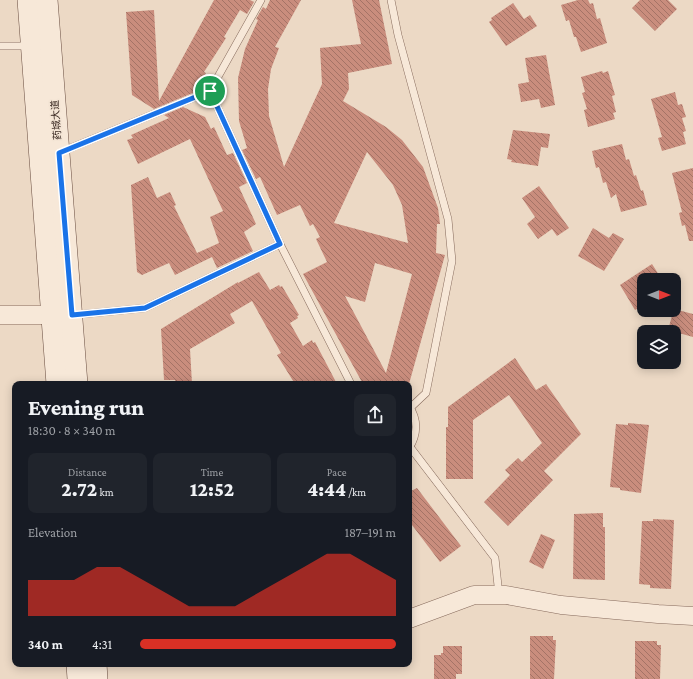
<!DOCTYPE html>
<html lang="en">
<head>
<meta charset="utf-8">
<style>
	body { margin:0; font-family:"Crimson Pro","Noto Sans SC",serif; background:#20242c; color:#f1f3f6; height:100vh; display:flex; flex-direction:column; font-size:15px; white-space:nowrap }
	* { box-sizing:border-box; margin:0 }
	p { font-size:13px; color:#9ea1a6 }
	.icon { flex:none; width:22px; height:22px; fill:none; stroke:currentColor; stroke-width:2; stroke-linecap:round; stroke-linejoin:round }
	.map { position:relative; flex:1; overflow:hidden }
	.side { position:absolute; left:12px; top:381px; width:400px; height:286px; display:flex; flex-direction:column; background:#171b24; border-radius:8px; box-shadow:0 2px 10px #0003 }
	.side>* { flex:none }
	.needle { width:26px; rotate:90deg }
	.fabs { position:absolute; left:637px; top:273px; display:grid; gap:8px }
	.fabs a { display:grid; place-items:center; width:44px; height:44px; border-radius:8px; background:#171b24; box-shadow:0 2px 10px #0003; font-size:20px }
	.pin { position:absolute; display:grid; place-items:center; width:34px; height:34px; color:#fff; margin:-17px; border:2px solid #fff; border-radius:50%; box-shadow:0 1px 4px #0007 }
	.round { display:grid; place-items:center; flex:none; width:42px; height:42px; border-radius:8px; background:#20242c }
	.head { display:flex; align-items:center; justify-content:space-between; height:68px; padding:0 16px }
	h1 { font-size:22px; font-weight:800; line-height:30px }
	.figures { display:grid; grid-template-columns:repeat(3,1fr); gap:6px; height:68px; padding:4px 16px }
	.figures div { display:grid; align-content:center; border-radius:8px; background:#20242c; text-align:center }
	.figures b { font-size:20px; font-weight:800 }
	.figures small { font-size:11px; font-weight:400 }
	.figures p { font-size:11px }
	.chart { height:112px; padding:8px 16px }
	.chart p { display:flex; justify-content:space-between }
	.chart svg { width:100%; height:72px; margin-top:4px; fill:#d93025; opacity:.7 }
	ul { padding:0 16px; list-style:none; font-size:13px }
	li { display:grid; grid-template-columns:64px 48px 1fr; align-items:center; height:30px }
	li i { height:10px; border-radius:5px; background:#d93025 }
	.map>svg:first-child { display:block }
	.building { fill:url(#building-back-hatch); fill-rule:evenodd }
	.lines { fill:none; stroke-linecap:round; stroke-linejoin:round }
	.service-casing { stroke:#866a5c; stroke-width:8 }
	.tertiary-casing { stroke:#866a5c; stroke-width:19 }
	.secondary-casing { stroke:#684c3f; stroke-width:22 }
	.service { stroke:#f7e8d8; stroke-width:7 }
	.tertiary { stroke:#f7e8d8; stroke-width:18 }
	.secondary { stroke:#f7e8d8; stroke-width:21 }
	.route-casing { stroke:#fff; stroke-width:8 }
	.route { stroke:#1a73e8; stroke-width:5 }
	.labels { text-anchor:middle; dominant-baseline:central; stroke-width:3.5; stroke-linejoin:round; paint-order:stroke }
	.street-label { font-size:10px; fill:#37261f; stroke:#f4e5d5 }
</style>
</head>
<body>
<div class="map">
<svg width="693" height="679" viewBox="0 0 693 679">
	<defs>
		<pattern id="building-back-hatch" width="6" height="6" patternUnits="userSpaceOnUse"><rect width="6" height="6" fill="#c98d7d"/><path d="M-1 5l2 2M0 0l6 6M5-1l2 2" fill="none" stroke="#a47366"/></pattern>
	</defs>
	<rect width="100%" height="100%" fill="#ecd9c5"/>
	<g class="building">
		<polygon points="214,0 250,0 254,2 247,14 240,10 224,37 226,38 204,72 206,73 198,84 200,86 195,92 154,109 132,95 126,12 154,10 159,101"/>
		<path d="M270,0H301L275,47L279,48L271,69L268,89L269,116L284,167L322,84L320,48L361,44L352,0H379L392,64L348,73L349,89L343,101L386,127L402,140L423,167L438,208L440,224H437L436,253L445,255L409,384H363L303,274L327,262L316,239L320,237L313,224L310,226L300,205L277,215L260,177L256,179L242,150L247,148L239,121L238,78L245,49L258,20L256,19L263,7L266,9ZM367,152L393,185L402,205L408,243L334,223ZM375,263L412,274L386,373L345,296L365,302Z"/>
		<polygon points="578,0 588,0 590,4 593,3 597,19 600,18 607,43 581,52 576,37 574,37 569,20 566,21 561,5"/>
		<polygon points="640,0 668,0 677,9 655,31 632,8"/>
		<polygon points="513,3 524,19 530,15 537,26 506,46 489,22 492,20 491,18"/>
		<polygon points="546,55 555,105 541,108 539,99 521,102 518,84 529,82 525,58"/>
		<polygon points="602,71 603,73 608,71 615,95 612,96 616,112 613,113 615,119 588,127 584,110 587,109 582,93 585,92 581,77"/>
		<polygon points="675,92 678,105 682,104 686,117 682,118 686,131 683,132 686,144 662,151 658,138 662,137 651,99"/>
		<polygon points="183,107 205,117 211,129 214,127 227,155 233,153 247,183 239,187 256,224 244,232 253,251 217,268 212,257 175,275 169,263 142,275 137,272 131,185 148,177 157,198 170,192 176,205 174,206 197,253 219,243 210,217 223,211 190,139 138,164 127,140 133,138 131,135 169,118 164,115"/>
		<polygon points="513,130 550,134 548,148 541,147 538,166 511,162 512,160 507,159"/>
		<polygon points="622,144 626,160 629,159 634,176 636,175 641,191 643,190 647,205 621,212 616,194 611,198 606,182 603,183 599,167 596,168 592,151"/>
		<polygon points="693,168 693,241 689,241 685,225 682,226 679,213 682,212 672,173"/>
		<polygon points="539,186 569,228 557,236 552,229 538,239 527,224 535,217 522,198"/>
		<polygon points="593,228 609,238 613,233 624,239 604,271 578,256"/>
		<polygon points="652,264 659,275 651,280 644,280 644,305 635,310 620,285"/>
		<polygon points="259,272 270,290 279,285 280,287 282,286 299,315 297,316 298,318 290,323 303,346 312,340 313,343 315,342 337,384 295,384 277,355 281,353 252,301 230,314 235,323 190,349 192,384 176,384 175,380 164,380 161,329 238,282 238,283"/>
		<polygon points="674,309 693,314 693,337 668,330"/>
		<polygon points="515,358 536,390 546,384 581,434 544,471 553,480 508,526 484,502 510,475 505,470 518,458 522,462 542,443 509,395 473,420 473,479 446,479 446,427 448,427 448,407"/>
		<polygon points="628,423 649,425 641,493 620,490 620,488 610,487 616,424 628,425"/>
		<polygon points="417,488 461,546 440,562 409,521 409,492"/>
		<polygon points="603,513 603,527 605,527 605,580 573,579 574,514"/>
		<polygon points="653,519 674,520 671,589 650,588 650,585 639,584 642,521 653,521"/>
		<polygon points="541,534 555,540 543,569 529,562"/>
		<polygon points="530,636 553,636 553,640 556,640 554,679 530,679"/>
		<polygon points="635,641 657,641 657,645 661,645 660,679 635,679"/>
		<polygon points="443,646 462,646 462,674 456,674 456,679 434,679 434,655 441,655 441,653 443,653"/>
	</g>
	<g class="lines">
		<g class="service-casing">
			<g id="service">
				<polyline points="391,0 398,35 448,219 452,261 426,393 410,408"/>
				<polyline points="0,46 29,46"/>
				<polyline points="210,91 280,244 351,384"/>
				<polyline points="61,152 210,91 261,0"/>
				<polyline points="73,315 145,308 280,244"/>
				<path d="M409,406C418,419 418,434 409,448"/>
				<polyline points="410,447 495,558 499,595"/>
			</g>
		</g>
		<g class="tertiary-casing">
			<g id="tertiary">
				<polyline points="0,315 65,315"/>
				<polyline points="409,619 474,595 506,595 561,605 658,614 693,616"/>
			</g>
		</g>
		<g class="secondary-casing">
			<g id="secondary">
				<polyline points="28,0 57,384"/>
				<polyline points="47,0 77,384"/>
				<polyline points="77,664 78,679"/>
				<polyline points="96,664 97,679"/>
			</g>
		</g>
		<use href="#service" class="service"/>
		<use href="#tertiary" class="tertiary"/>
		<use href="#secondary" class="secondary"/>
	</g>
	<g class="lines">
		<g class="route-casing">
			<polygon id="route" points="210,91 280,244 145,308 72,315 59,153"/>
		</g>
		<use href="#route" class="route"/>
	</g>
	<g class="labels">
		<g class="street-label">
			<text transform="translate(56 120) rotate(-94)">药城大道</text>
		</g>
	</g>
</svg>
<div class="fabs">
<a><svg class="needle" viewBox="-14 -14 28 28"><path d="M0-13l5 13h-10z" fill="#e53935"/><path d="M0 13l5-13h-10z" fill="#9ea1a6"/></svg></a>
<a><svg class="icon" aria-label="layers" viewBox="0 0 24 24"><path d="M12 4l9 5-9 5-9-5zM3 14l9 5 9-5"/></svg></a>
</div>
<div class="pin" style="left:210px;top:91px;background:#1e9e55"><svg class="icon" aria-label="arrive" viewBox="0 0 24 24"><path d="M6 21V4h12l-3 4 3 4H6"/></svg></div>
<section class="side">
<div class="head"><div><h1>Evening run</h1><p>18:30 · 8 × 340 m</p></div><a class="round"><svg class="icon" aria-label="share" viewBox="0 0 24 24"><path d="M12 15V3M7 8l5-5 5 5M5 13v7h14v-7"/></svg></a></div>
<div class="figures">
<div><p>Distance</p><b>2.72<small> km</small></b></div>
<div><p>Time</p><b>12:52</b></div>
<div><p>Pace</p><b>4:44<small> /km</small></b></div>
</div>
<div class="chart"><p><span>Elevation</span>187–191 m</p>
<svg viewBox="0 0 160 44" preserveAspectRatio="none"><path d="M0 44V22L10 22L20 22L30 14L40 14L50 22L60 30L70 38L80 38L90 38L100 30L110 22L120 14L130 6L140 6L150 14L160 22V44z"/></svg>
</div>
<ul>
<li><b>340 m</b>4:31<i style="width:100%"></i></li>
</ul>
</section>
</div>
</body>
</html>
